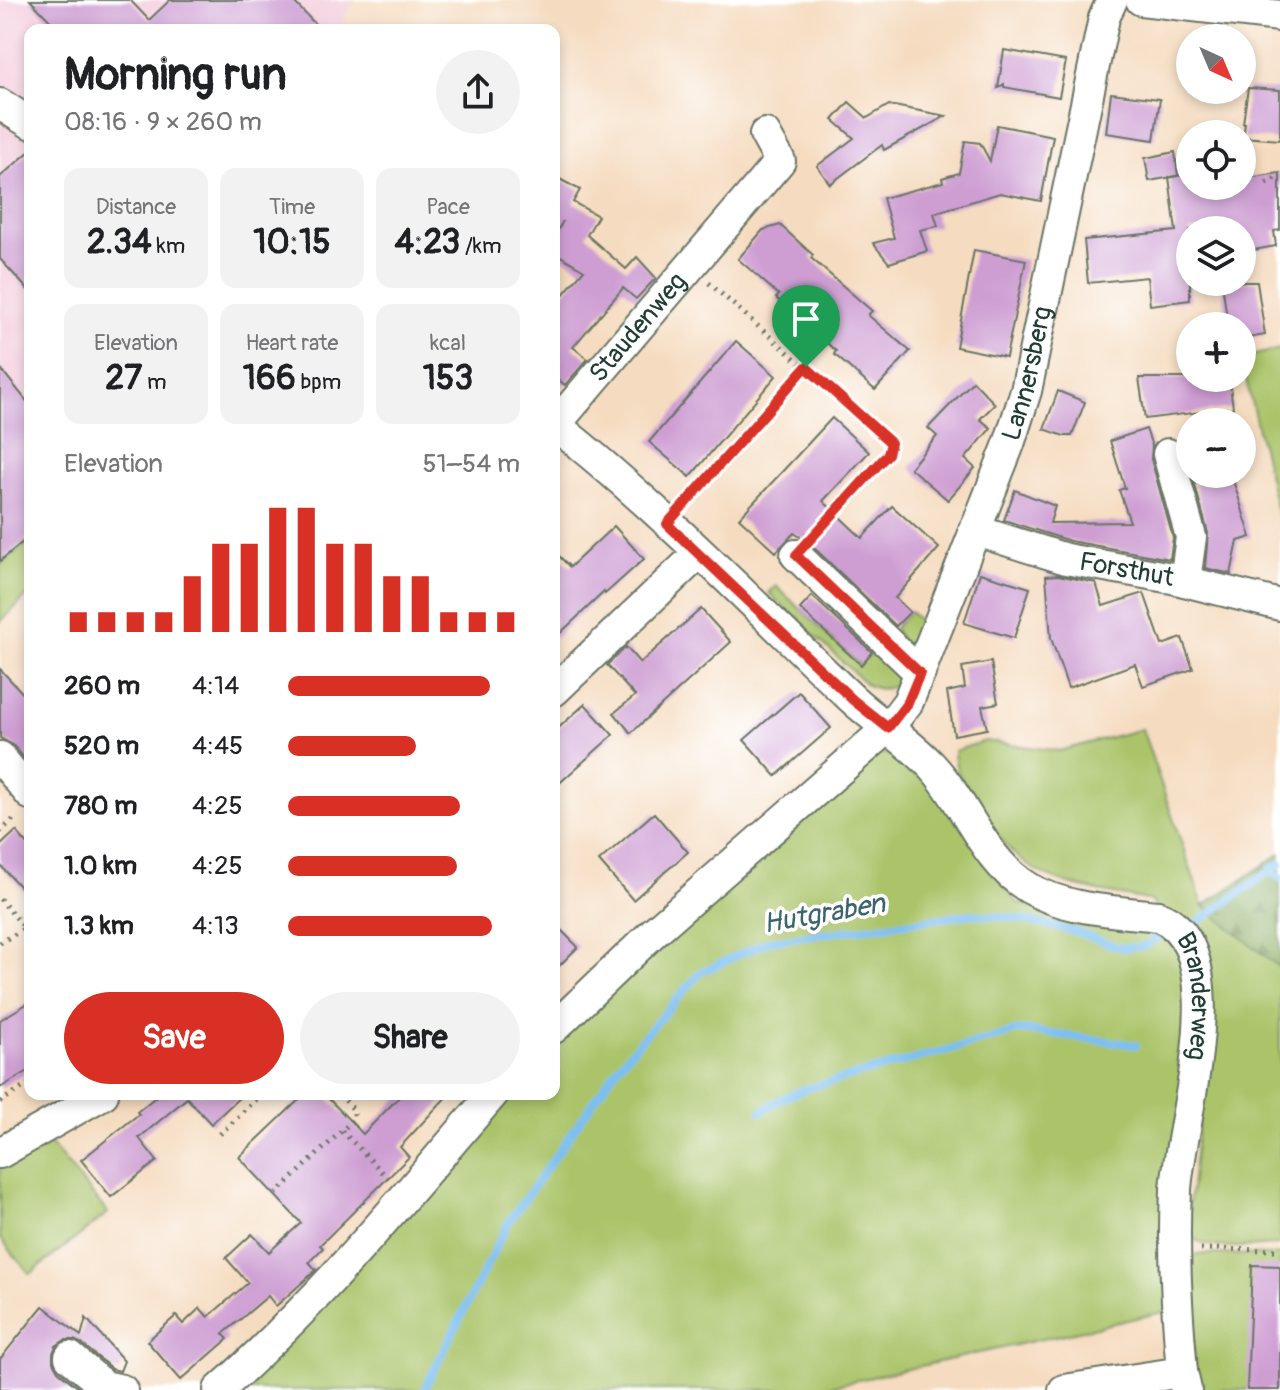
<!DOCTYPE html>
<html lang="en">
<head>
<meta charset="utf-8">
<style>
	body { margin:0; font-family:Pangolin,sans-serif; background:#f2f2f2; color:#202124; height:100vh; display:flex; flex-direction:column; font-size:30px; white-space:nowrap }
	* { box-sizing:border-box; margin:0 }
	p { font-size:26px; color:#757577 }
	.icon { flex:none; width:44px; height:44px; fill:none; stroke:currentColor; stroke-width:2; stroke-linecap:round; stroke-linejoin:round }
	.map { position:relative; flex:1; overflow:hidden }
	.drawer { position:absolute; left:24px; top:24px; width:536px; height:1076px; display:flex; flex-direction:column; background:#fff; border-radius:16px; box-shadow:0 4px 12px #0003 }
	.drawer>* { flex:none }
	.needle { width:52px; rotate:136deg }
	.fabs { position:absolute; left:1176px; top:24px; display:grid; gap:16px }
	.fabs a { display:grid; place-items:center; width:80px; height:80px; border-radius:50%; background:#fff; box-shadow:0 4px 12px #0003; font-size:40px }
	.pin { position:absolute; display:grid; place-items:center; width:68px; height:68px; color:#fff; margin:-82px -34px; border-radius:50% 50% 50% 0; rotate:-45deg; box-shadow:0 0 8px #0007 }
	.pin .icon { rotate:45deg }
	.round { display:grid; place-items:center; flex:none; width:84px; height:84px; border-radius:42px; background:#f2f2f2 }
	.head { display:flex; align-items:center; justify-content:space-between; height:136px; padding:0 40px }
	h1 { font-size:44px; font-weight:800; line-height:60px }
	.metrics { display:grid; grid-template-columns:repeat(3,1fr); gap:12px; height:136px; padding:8px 40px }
	.metrics div { display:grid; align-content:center; border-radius:16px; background:#f2f2f2; text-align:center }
	.metrics b { font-size:34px; font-weight:800 }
	.metrics small { font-size:22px; font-weight:400 }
	.metrics p { font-size:22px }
	.chart { height:224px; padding:16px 40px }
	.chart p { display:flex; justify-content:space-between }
	.chart svg { width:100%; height:144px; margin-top:8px; stroke:#d93025; stroke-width:6 }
	.button { display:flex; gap:16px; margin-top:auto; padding:16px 40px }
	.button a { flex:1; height:92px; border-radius:48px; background:#d93025; color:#fff; font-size:32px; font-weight:800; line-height:92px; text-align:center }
	.button a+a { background:#f2f2f2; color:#202124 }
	ul { padding:0 40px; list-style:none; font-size:26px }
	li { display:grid; grid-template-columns:128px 96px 1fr; align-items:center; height:60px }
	li i { height:20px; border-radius:10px; background:#d93025 }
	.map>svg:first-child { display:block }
	.built { fill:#f4cfde }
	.green { fill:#abc46a; stroke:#65804f; stroke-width:2 }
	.forest { fill:url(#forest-firs); stroke:#547449; stroke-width:2 }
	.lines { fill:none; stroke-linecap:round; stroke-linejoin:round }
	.stream { stroke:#7dbff2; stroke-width:8 }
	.building { fill:#ce9ed3 }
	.minor-casing { stroke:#6a7465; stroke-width:34 }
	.path { stroke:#6a7465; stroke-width:5; stroke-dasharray:2 6; stroke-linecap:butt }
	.minor { stroke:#fff; stroke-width:30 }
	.route-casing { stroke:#fff; stroke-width:16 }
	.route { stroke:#d93025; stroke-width:10 }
	.labels { text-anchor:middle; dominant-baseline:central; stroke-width:7; stroke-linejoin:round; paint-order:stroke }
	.street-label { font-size:26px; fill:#1f3d34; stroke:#fff }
	.water-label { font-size:28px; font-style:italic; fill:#3b646d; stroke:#fff }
</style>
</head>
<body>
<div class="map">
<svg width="1280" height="1390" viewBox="0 0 1280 1390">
	<defs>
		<pattern id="forest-firs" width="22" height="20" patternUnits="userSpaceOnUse" patternTransform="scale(2)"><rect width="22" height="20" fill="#88aa5e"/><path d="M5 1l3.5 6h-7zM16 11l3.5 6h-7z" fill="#6f8c4e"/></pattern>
	</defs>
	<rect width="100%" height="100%" fill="#fff"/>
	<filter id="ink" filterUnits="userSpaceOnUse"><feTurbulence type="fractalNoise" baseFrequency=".0125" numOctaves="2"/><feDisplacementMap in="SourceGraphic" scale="16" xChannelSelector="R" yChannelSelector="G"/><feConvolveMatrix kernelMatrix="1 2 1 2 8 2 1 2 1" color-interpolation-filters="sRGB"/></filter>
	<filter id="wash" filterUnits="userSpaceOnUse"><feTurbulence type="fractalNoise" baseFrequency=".006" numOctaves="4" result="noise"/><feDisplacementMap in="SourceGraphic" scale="32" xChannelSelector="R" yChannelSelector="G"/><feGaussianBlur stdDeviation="1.8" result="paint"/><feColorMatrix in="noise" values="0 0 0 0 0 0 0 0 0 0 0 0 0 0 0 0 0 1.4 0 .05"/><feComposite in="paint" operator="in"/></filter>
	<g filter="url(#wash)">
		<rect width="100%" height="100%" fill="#f5dbbf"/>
		<polygon class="built" points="0,0 353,0 338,30 30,30 30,596 0,624"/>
		<g class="green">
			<polygon points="1280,349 1280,524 1242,362 1242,358"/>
			<polygon points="30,540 30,593 0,622 0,565"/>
			<path d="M776,586L860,665L875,649L903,674C896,690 881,692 866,684L769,593Z"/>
			<polygon points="910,612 928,629 910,657 894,628"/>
			<path d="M1142,729L1203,905L1280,968V1245C1253,1245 1204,1255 1186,1232L1211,1013L1152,901C1110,892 1062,889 1026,864C1007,851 995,830 982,812C968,792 955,776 954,751L985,741L1059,751Z"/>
			<polygon points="884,753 899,757 915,768 939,791 1016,902 1060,915 1168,929 1175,936 1190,1002 1168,1311 813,1390 235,1390 507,1094 554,1094 554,1043 612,986 877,754"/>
			<polygon points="48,1141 108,1213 30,1274 0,1238 0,1167"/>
			<polygon points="1195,1254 1280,1255 1280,1266 1247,1390 1196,1390 1188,1262"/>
		</g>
		<polygon class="forest" points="1280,854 1280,968 1203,906"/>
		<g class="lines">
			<g class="stream">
				<polyline points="1271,869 1280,878"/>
				<polyline points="1196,924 1280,864"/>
				<polyline points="761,1112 777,1101 805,1089 1022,1030 1136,1045"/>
				<polyline points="424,1390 508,1223 620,1064 700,973 769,941 972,914 1014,918 1073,931 1121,948 1145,946 1166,932"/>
			</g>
		</g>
		<g id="blocks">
			<g class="building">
				<polygon points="30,0 130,0 149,20 170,0 292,0 321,30 59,30"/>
				<polygon points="1004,50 1066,61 1059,97 1004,87 1004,84 998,88"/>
				<polygon points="1248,88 1280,90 1280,140 1243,137 1245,123 1243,123"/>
				<polygon points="1111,93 1160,99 1154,140 1106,133"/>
				<polygon points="849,102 867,118 889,105 946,116 884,150 882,145 830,184 817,166 854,138 833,120"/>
				<polygon points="997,125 1053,136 1041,201 1000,193 934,213 938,226 920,230 927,251 889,263 873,243 894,238 883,198 943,182 942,178 959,173 965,141 980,143 990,161"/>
				<polygon points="30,151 30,292 0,259 0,177"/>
				<polygon points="1175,152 1178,176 1149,181 1145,158"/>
				<polygon points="1280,173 1280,230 1274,231 1276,246 1242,252 1242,230 1190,230 1190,300 1150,305 1147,277 1088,283 1084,240 1176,231 1169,177 1190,174 1190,186 1242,186 1242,179"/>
				<polygon points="554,176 580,190 573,202 598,216 587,235 626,269 637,257 656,278 636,299 623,288 573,347 588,359 565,385 554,376 554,305 584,270 554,252 554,237 563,221 554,236"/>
				<polygon points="780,225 813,255 811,258 872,311 868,315 910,351 875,390 834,354 836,351 776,298 779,295 738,259 763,230"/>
				<polygon points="974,250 1026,260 1006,357 956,347"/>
				<polygon points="1222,282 1257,282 1265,335 1242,339 1242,326 1228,326"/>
				<polygon points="736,341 776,376 690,477 649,442"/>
				<polygon points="0,368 30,405 30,536 0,561"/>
				<polygon points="1139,378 1229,378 1233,408 1145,419"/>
				<polygon points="973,381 995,404 980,419 991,428 965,459 975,468 948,500 910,468 937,436 928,428"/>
				<polygon points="1058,391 1085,402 1072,436 1064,436 1044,429"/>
				<polygon points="832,418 869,452 823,501 862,538 892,506 939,548 895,598 910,612 896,626 808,542 794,533 776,552 739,518"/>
				<polygon points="1146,429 1152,446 1151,459 1173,538 1170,559 1070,541 1004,520 1015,490 1055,506 1050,523 1130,522 1119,490 1125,488 1110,441"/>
				<polygon points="1192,474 1231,474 1251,537 1238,541 1231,574 1205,568 1208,533"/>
				<polygon points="614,526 644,559 605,594 604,592 554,639 554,551 570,567"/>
				<polygon points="980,573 1030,588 1014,638 964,623"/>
				<polygon points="1058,575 1096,583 1103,606 1144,593 1162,645 1182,638 1193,669 1143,686 1135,664 1068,688 1051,638 1046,576"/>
				<polygon points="812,596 872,652 861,665 800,609"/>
				<polygon points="701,609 731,642 631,733 614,713 635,696 607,665 626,647 640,663"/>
				<polygon points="991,662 998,703 982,706 987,729 954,735 947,692 965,688 962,667"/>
				<polygon points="0,669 30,701 30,765 13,745 0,738"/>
				<polygon points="799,692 831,728 776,776 744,740"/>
				<polygon points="585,704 613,735 554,788 554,732"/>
				<polygon points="654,813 688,852 633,900 599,861"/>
				<polygon points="16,831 30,847 30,898 0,865 0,846"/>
				<polygon points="554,923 578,947 554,971"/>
				<polygon points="30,1002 30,1070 0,1088 0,1020"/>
				<polygon points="159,1094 243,1094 211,1124 187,1098 139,1138 157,1161 111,1197 81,1160 139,1114 137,1112"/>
				<polygon points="305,1094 324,1094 363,1134 402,1094 449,1094 400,1147 409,1157 320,1245 323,1248 309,1262 316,1270 314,1272 276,1306 268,1296 223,1334 228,1339 181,1380 147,1341 176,1316 183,1324 200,1308 208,1317 248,1283 226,1258 252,1234 269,1252 301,1223 239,1157"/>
				<polygon points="1252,1265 1280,1266 1280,1390 1247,1390"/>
				<polygon points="43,1306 81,1336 86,1318 124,1361 120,1371 112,1369 81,1343 74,1340 65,1340 56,1346 53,1353 53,1362 58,1371 81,1390 0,1390 0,1359"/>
			</g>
		</g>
	</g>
	<g filter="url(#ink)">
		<use href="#blocks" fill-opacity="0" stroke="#6a7465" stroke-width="2"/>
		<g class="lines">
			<g class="minor-casing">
				<g id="minor">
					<polyline points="1141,0 1280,16"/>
					<polyline points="0,104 30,123"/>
					<path id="s1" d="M554,424C658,507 752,603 848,695C874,720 906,739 931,765C967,803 982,860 1029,888C1066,910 1116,911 1158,916C1238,946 1179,1127 1176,1190C1173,1251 1177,1311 1182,1372L1186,1390"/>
					<path id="s2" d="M555,425L780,161L765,134"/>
					<polyline points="1168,454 1191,537 1185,581"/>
					<path id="s3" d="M974,530L1066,559L1172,578L1280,605"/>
					<polyline points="796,555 920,673"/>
					<polyline points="554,691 699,553"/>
					<polyline points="0,757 30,794"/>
					<path id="s4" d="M554,1028L654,932L888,728L908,702L1009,444L1026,391L1104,18L1112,0"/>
					<polyline points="0,1153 103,1094"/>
					<polyline points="70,1357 104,1386 122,1390"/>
					<path d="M219,1390C321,1300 404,1197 493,1094"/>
					<polyline points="1064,1390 1182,1372"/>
				</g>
			</g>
			<g class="path">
				<polyline points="341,30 344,25"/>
				<polyline points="1266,183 1280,176"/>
				<polyline points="709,283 891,443 888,454 812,537"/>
				<polyline points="685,504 806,367"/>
				<polyline points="0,832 17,816"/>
				<polyline points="0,899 30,934"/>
				<polyline points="0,943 25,928"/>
				<polyline points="0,1102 30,1083"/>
				<polyline points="342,1131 388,1178"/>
				<polyline points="220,1134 262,1094"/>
				<polyline points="276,1194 354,1119 354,1110 339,1094"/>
				<polyline points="1201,1249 1280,1250"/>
			</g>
			<use href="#minor" class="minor"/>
		</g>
	</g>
	<g class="lines" filter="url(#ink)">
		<g class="route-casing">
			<polygon id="route" points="806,367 891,443 888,454 796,555 920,673 908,702 888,728 853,700 667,524"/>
		</g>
		<use href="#route" class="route"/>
	</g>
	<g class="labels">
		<g class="street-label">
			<text stroke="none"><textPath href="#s2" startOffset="128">Staudenweg</textPath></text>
			<text stroke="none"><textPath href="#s4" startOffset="832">Lannersberg</textPath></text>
			<text stroke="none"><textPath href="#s3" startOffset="158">Forsthut</textPath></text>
			<text stroke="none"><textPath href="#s1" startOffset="896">Branderweg</textPath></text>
		</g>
		<g class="water-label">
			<text transform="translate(824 914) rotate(-10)">Hutgraben</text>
		</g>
	</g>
</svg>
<div class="fabs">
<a><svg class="needle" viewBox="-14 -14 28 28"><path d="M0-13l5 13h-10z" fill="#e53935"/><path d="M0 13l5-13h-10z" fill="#757577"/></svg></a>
<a><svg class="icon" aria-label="locate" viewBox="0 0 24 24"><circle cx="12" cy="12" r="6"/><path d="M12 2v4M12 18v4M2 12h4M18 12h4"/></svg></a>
<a><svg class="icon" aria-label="layers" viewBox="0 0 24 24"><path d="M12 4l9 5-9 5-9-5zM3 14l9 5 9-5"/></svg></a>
<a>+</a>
<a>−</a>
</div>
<div class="pin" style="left:806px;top:367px;background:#1e9e55"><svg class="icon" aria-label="arrive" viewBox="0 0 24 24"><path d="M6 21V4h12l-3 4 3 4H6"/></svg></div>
<section class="drawer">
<div class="head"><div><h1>Morning run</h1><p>08:16 · 9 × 260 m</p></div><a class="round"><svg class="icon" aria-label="share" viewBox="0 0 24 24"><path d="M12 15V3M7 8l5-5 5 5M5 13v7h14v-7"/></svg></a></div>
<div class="metrics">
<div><p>Distance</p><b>2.34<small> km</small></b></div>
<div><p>Time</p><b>10:15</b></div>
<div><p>Pace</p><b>4:23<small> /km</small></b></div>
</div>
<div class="metrics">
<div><p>Elevation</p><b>27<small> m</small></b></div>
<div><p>Heart rate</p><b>166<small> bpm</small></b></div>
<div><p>kcal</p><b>153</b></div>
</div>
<div class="chart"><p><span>Elevation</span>51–54 m</p>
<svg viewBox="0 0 160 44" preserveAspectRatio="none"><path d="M5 44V38M15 44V38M25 44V38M35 44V38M45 44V27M55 44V17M65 44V17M75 44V6M85 44V6M95 44V17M105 44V17M115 44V27M125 44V27M135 44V38M145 44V38M155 44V38"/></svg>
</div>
<ul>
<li><b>260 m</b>4:14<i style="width:87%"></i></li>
<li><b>520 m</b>4:45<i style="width:55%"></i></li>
<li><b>780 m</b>4:25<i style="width:74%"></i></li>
<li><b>1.0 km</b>4:25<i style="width:73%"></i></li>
<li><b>1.3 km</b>4:13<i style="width:88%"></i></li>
</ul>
<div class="button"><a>Save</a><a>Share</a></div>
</section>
</div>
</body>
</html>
